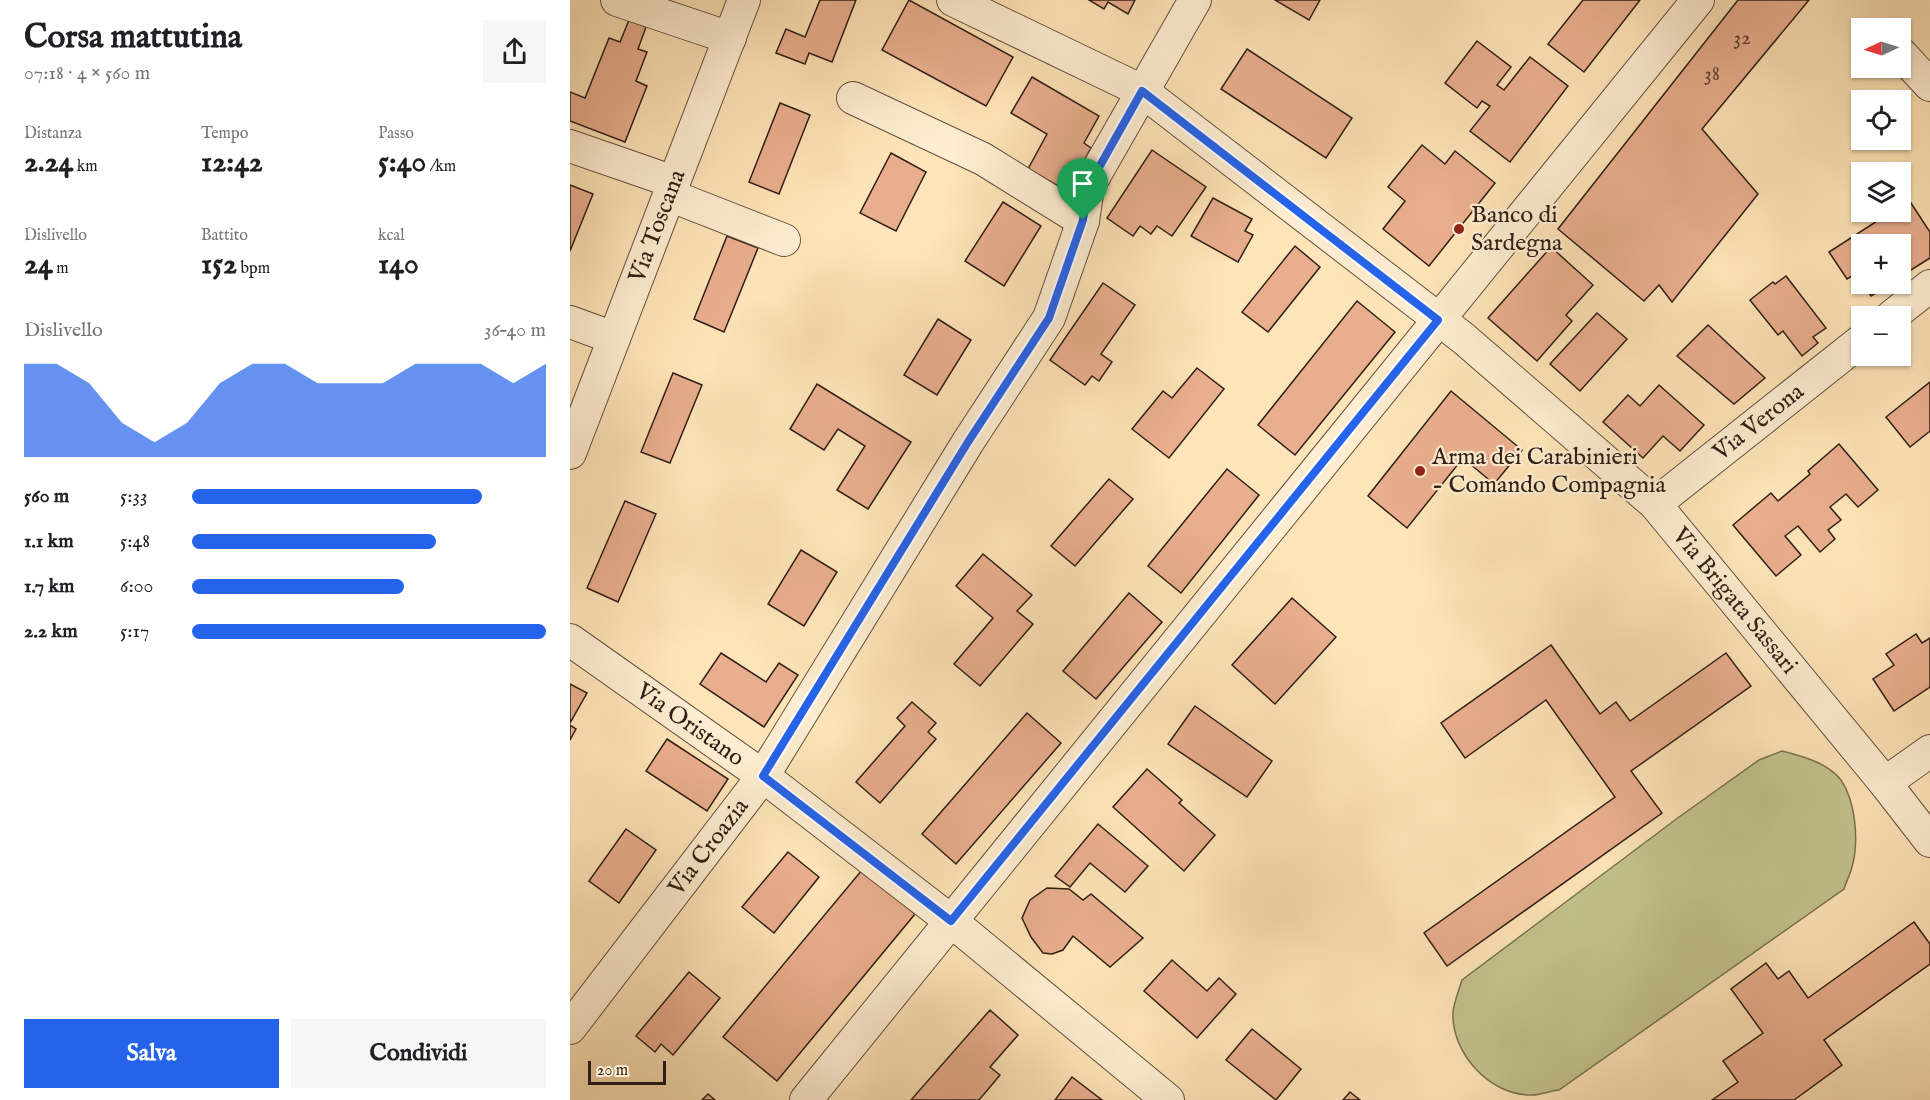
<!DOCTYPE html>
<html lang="it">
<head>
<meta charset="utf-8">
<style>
	body { margin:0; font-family:"IM FELL English",serif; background:#f6f6f6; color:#202124; height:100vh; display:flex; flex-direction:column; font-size:22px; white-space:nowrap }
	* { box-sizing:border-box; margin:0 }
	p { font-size:20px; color:#757577 }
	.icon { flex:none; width:33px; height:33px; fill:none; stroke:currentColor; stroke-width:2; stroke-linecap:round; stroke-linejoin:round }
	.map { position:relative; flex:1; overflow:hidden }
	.details { display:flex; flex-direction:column; background:#fff; width:570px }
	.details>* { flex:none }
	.needle { width:39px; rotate:266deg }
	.controls { position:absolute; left:1281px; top:18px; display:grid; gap:12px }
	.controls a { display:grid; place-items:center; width:60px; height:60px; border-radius:0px; background:#fff; box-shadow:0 2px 4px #0004; font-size:30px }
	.scale { position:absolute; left:18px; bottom:15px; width:78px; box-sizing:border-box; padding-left:6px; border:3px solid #2f1f15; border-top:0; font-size:16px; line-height:21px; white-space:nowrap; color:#2f1f15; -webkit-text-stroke:4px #feedd1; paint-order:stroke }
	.pin { position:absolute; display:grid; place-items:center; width:51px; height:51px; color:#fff; margin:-62px -26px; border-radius:50% 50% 50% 0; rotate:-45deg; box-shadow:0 0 6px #0007 }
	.pin .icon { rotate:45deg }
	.round { display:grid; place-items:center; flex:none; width:63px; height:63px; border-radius:0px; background:#f6f6f6 }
	.summary { display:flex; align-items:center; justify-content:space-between; height:102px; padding:0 24px }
	h1 { font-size:33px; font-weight:700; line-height:45px }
	.metrics { display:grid; grid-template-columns:repeat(3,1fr); gap:9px; height:102px; padding:6px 24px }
	.metrics div { display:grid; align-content:center }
	.metrics b { font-size:30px; font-weight:700 }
	.metrics small { font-size:16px; font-weight:400 }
	.metrics p { font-size:16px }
	.chart { height:168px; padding:12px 24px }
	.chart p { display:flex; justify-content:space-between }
	.chart svg { width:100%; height:108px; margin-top:6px; fill:#2563eb; opacity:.7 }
	.cta { display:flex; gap:12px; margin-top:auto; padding:12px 24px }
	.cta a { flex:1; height:69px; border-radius:0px; background:#2563eb; color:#fff; font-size:24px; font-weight:700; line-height:69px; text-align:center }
	.cta a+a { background:#f6f6f6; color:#202124 }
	ul { padding:0 24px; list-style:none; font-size:20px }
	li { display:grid; grid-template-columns:96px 72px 1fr; align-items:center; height:45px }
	li i { height:15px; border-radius:8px; background:#2563eb }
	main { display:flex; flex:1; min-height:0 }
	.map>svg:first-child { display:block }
	.green { fill:#c3c38c; stroke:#797150; stroke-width:1.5 }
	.building { fill:#e9ae8e; stroke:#2f1f15; stroke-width:1.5 }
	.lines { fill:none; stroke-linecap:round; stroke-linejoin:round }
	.minor-casing { stroke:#63503e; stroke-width:34 }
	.minor { stroke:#feedd1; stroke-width:32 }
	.route-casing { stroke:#fff; stroke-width:12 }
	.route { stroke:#2563eb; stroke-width:8 }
	.poi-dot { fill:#8f2418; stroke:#feedd1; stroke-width:2 }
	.labels { text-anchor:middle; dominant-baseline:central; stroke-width:4.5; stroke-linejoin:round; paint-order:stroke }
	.number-label { font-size:21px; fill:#5e4333 }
	.poi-label { font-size:24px; fill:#2f1f15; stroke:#feedd1; text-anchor:start }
	.street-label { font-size:24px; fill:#2f1f15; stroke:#feedd1 }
</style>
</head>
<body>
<main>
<section class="details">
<div class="summary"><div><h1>Corsa mattutina</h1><p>07:18 · 4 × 560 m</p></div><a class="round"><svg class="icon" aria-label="share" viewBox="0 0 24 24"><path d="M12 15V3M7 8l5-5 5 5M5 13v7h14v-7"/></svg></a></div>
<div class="metrics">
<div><p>Distanza</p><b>2.24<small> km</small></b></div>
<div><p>Tempo</p><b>12:42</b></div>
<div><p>Passo</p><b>5:40<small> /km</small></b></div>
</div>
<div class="metrics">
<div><p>Dislivello</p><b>24<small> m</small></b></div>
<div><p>Battito</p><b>152<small> bpm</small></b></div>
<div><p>kcal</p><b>140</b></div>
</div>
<div class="chart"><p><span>Dislivello</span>36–40 m</p>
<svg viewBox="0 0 160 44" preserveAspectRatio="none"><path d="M0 44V6L10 6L20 14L30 30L40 38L50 30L60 14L70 6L80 6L90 14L100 14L110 14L120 6L130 6L140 6L150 14L160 6V44z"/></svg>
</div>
<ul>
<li><b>560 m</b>5:33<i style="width:82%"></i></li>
<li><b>1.1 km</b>5:48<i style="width:69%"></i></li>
<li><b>1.7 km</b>6:00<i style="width:60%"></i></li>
<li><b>2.2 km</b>5:17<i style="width:100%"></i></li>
</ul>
<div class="cta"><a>Salva</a><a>Condividi</a></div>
</section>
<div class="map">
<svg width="1360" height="1100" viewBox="0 0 1360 1100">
	<rect width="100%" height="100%" fill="#fee4b8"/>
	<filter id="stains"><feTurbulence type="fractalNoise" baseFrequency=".00333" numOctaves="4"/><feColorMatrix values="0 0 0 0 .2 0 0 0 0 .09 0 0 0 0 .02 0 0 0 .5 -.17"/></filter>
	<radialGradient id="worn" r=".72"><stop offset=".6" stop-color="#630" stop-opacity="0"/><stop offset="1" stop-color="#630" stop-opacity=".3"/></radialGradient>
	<path class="green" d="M1212,751C1232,756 1258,763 1271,780C1286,802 1289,842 1282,867C1280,875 1276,882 1274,889L989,1090C980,1091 970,1095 962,1095C920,1096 881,1053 883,1012C884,1002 889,990 892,980L1109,817L1189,760Z"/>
	<g class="building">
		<polygon points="250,0 286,0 262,62 239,53 235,64 206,53 216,29 235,37"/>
		<polygon points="339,0 443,57 416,106 312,50"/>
		<polygon points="519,0 565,0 558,14 538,2 534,9"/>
		<polygon points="705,0 750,0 739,20"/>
		<polygon points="1013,0 1070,0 1014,72 978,44"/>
		<polygon points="1168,0 1239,0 1132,129 1188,194 1102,302 1089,285 1074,301 988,229"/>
		<polygon points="59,20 76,27 68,49 77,52 66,81 77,86 55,142 0,121 0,92 15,98 39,38 50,42"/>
		<polygon points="907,41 941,67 927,85 934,90 960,57 998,86 940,162 900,131 920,106 912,101 907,108 875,83"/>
		<polygon points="677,49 782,118 756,158 651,89"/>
		<polygon points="462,77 529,116 514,143 521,148 497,191 458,169 477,134 441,113"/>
		<polygon points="210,103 240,115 209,194 179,182"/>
		<polygon points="852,145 875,164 885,151 925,183 859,266 813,229 835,201 818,187"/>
		<polygon points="582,150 636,187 602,236 587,226 581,234 570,226 563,236 537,218"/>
		<polygon points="321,153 356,172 326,231 290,213"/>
		<polygon points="0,185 23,194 0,251"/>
		<polygon points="643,198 682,219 675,231 683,235 668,262 621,236"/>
		<polygon points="1339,200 1360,232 1360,258 1330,277 1330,244 1292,244 1292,281 1287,273 1277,279 1259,252 1321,212 1330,212 1330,205"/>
		<polygon points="433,202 471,226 434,286 395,261"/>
		<polygon points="157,236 188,248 154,332 124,319"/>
		<polygon points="725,246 750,267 698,332 672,312"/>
		<polygon points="981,247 1023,285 996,315 1002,321 967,361 918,318"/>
		<polygon points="1216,276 1256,328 1243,337 1248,343 1232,356 1213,331 1208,335 1180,300 1203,282 1205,284"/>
		<polygon points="533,283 565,305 531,354 542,362 529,381 522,376 515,385 480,360"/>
		<polygon points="1293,284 1321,284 1301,296"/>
		<polygon points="787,301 825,332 725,455 688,425"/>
		<polygon points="1027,313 1057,339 1010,391 980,364"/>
		<polygon points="368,319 401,340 367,395 334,375"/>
		<polygon points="1138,325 1195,378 1164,404 1107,356"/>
		<polygon points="627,368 654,389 599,458 562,429 593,391 602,398"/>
		<polygon points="103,373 132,385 100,463 71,452"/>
		<polygon points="1360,382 1360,431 1340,447 1316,417"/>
		<polygon points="247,384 341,442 298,509 267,490 295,446 268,429 254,450 220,429"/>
		<polygon points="1089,385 1134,425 1110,451 1093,436 1073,458 1033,422 1058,395 1070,406"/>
		<polygon points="881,391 952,450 924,484 893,458 837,528 798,496"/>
		<polygon points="1269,444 1308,490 1288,507 1276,494 1260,507 1271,520 1258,530 1265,539 1250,552 1228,526 1215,536 1231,555 1206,576 1163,525 1201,493 1208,501 1240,474 1238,471"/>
		<polygon points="657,469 689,495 611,593 578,566"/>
		<polygon points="539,479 563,499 505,566 481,546"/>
		<polygon points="55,501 86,514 48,602 17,588"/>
		<polygon points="231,550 267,572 234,626 198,604"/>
		<polygon points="413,554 462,595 447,611 463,624 410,686 384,664 423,618 386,586"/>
		<polygon points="559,593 592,622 526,699 493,671"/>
		<polygon points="722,598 766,637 705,704 662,665"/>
		<polygon points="1346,634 1352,643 1360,638 1360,687 1324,711 1303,679 1324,665 1316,654"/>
		<polygon points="981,645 1030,714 1046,702 1060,721 1156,653 1181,686 1061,771 1092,813 877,966 854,933 1045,797 976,700 895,758 871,723"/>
		<polygon points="151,653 196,682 209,663 228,675 194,727 130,684"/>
		<polygon points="0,684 17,693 0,723"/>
		<polygon points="342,702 366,723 358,732 366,739 310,803 286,782 335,726 327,718"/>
		<polygon points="625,706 702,761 677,797 598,744"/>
		<polygon points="457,713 491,743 386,864 352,834"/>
		<polygon points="0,725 6,729 0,740"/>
		<polygon points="97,739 158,779 137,811 76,771"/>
		<polygon points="577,769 612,800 609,803 645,835 614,871 543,807"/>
		<polygon points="528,824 578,866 555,892 520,863 500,887 485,876"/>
		<polygon points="56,829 86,850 49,903 19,881"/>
		<polygon points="218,852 249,877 204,933 172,907"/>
		<polygon points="292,870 345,914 207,1081 153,1037"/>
		<polygon points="477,888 499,889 513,900 521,894 573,938 540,967 503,936 493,950 482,954 473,953 461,937 452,918 460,900"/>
		<polygon points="1344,922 1360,944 1360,964 1254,1040 1272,1065 1224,1100 1142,1100 1168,1082 1153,1061 1193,1033 1161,989 1196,963 1208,979 1219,971 1238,998"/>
		<polygon points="602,960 637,991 649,978 666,994 627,1038 574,991"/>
		<polygon points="119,972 150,998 103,1055 91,1044 85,1052 66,1036"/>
		<polygon points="420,1010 448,1035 420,1067 430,1075 409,1100 341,1100"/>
		<polygon points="682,1029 731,1069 706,1100 656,1060"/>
		<polygon points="502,1077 532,1100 485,1100"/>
		<polygon points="780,1092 790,1100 773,1100"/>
		<polygon points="138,1094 145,1100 132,1100"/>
	</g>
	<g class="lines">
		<g class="minor-casing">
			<g id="minor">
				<polyline points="47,0 160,38"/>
				<path id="s1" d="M383,0L572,91L893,338L1085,504L1315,783L1360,841"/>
				<polyline points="1330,53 1360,85"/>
				<polyline points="283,98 413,159 513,221"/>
				<polyline points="0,146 104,182"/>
				<polyline points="99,195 214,240"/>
				<polyline points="1322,316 1360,286"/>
				<polyline points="0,322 44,338"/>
				<path id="s2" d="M0,453L174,0"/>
				<path id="s3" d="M1085,504L1292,340"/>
				<path id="s4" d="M0,640L193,776L381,921L598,1100"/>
				<polyline points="1315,783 1360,751"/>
				<path id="s5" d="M0,1028L193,776L398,442L479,318L513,221L518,187L625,0"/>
				<polyline points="236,1100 1128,0"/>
			</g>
		</g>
		<use href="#minor" class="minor"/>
	</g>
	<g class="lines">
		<g class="route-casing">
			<polygon id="route" points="572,91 868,320 381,921 193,776 398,442 479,318 513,220 518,187"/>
		</g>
		<use href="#route" class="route"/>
	</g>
	<g class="poi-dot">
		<circle cx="889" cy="229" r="6"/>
		<circle cx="850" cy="471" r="6"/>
	</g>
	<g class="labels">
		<g class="number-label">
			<text x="1172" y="38">32</text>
			<text x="1142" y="74">38</text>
		</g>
		<g class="poi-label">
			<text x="901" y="215">Banco di<tspan x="901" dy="28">Sardegna</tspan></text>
			<text x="862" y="457">Arma dei Carabinieri<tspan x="862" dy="28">- Comando Compagnia</tspan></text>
		</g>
		<g class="street-label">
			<text stroke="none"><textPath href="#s2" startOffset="243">Via Toscana</textPath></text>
			<text stroke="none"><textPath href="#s3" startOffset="132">Via Verona</textPath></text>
			<text stroke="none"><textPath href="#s1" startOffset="994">Via Brigata Sassari</textPath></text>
			<text stroke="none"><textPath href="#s4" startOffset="147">Via Oristano</textPath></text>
			<text stroke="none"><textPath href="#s5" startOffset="228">Via Croazia</textPath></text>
		</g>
	</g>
	<rect width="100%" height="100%" filter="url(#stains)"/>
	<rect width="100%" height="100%" fill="url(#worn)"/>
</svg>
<div class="controls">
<a><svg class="needle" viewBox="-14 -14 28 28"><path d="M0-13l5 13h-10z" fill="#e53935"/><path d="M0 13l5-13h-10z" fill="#757577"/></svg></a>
<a><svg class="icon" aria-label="locate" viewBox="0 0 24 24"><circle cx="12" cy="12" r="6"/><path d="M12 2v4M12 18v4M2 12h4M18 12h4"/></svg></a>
<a><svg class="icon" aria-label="layers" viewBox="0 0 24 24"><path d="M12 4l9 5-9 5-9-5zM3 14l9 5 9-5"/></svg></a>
<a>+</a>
<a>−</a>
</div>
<div class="scale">20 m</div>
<div class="pin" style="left:513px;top:220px;background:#1e9e55"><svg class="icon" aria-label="arrive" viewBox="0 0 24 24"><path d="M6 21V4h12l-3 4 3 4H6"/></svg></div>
</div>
</main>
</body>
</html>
